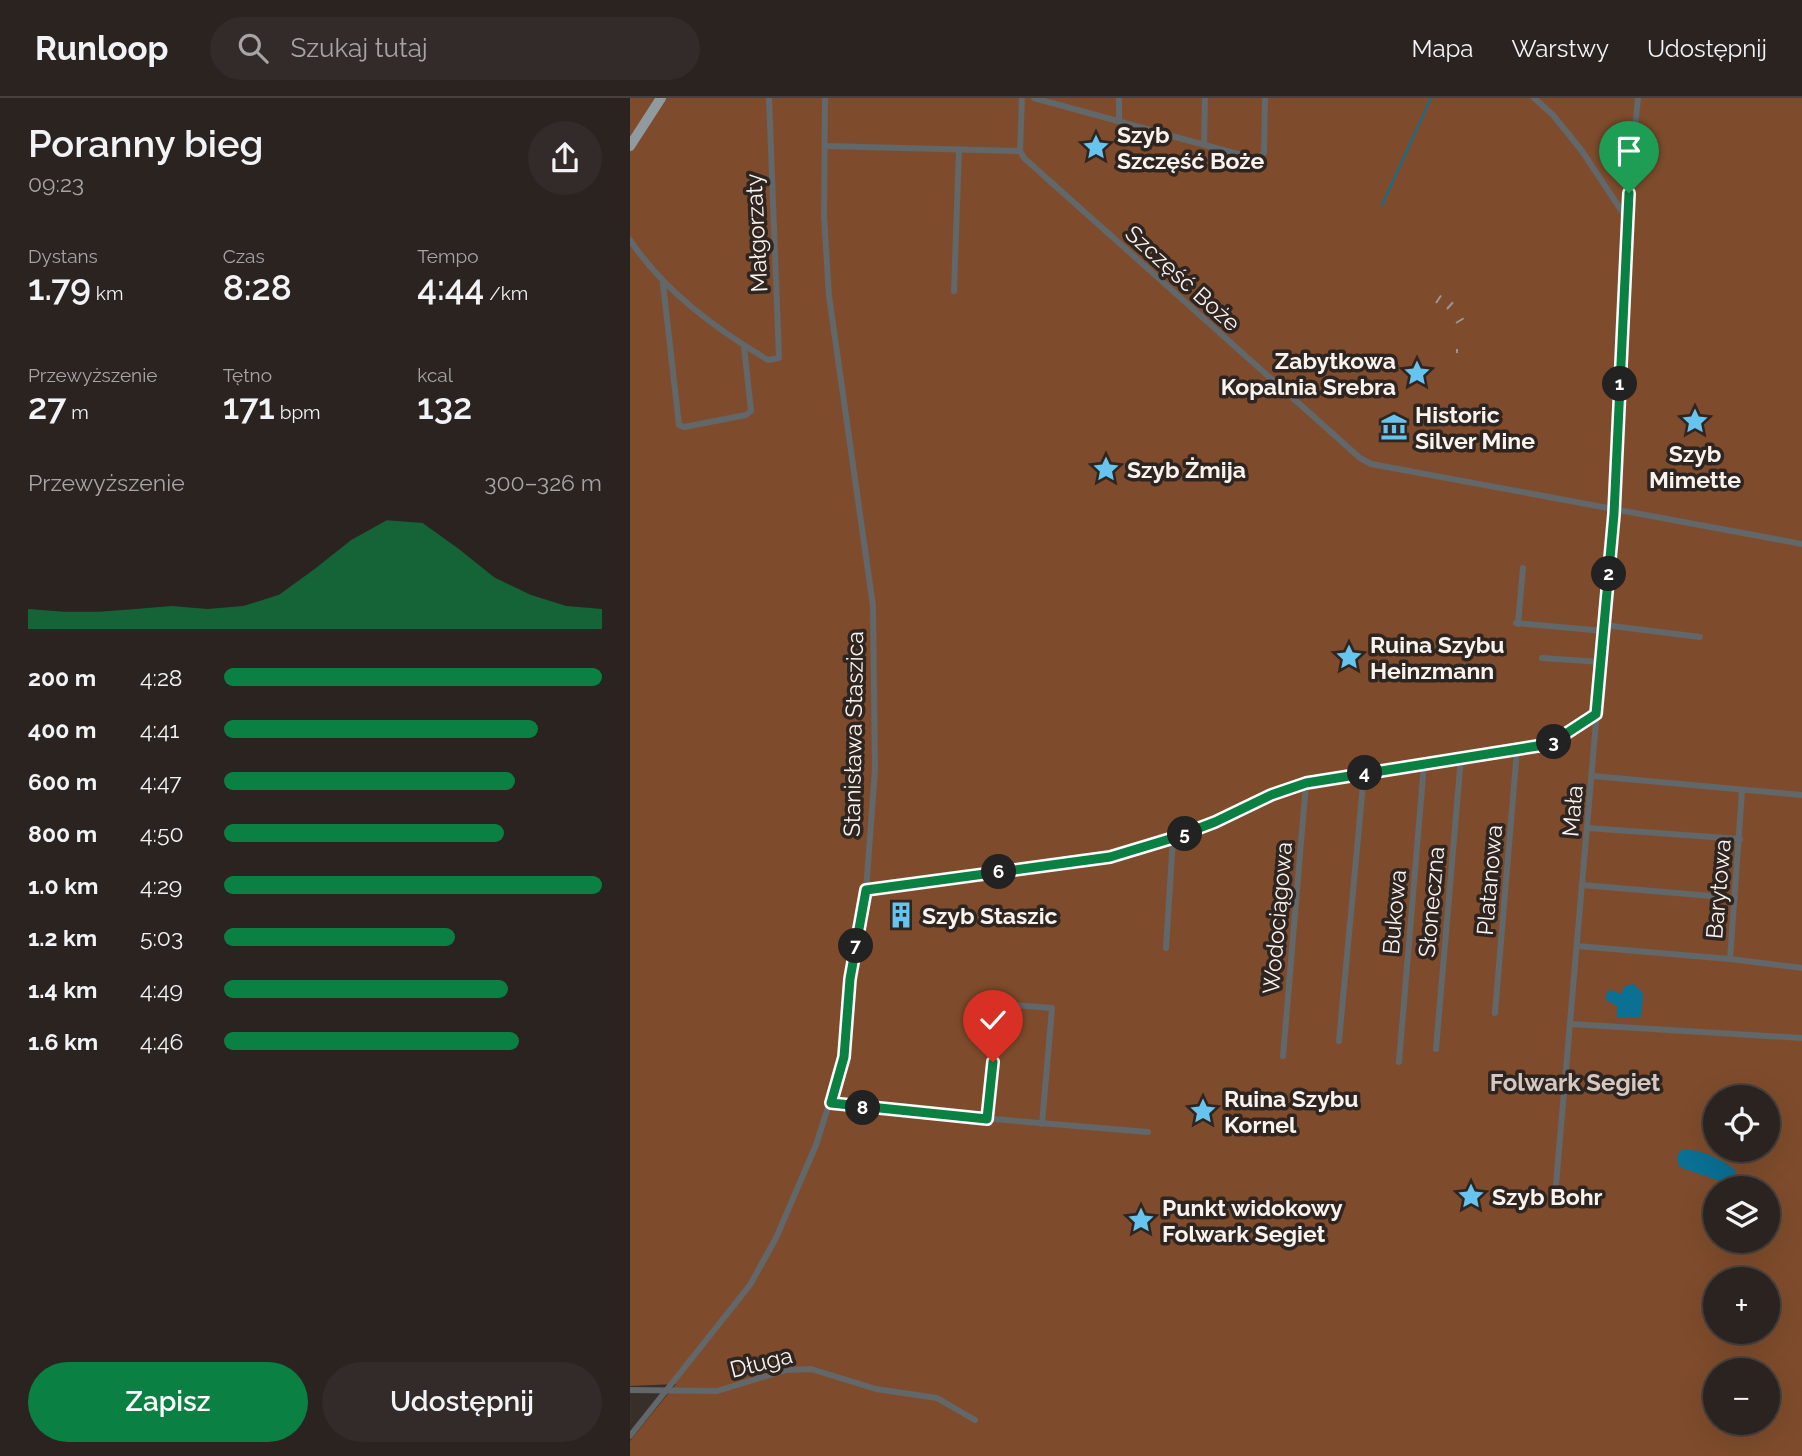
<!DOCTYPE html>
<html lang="pl">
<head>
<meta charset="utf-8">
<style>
	body { margin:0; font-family:Raleway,sans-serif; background:#332b29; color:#f1f3f6; height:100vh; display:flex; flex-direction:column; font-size:26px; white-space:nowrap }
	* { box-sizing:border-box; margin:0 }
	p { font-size:23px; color:#a6a4a5 }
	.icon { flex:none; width:38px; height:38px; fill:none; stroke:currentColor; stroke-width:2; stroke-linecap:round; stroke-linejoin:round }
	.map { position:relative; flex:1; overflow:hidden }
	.drawer { display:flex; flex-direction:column; background:#2b2320; width:630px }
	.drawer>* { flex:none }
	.controls { position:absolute; left:1073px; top:987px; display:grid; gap:14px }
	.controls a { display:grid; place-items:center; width:77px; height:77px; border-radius:50%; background:#2b2320; box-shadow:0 7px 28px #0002,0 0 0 2px #47403e; font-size:35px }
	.pin { position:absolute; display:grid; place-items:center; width:60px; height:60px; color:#fff; margin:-72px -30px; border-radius:50% 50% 50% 0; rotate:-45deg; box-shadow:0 0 7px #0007 }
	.pin .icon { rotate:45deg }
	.km { position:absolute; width:35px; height:35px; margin:-18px; border-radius:50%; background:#222; color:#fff; font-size:19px; line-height:35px; text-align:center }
	.round { display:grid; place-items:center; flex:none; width:74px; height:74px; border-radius:37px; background:#332b29 }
	.overview { display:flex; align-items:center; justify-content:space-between; height:119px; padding:0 28px }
	h1 { font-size:38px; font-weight:600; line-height:52px }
	.stats { display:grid; grid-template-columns:repeat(3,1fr); gap:10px; height:119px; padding:7px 28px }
	.stats div { display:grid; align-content:center }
	.stats b { font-size:35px; font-weight:600 }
	.stats small { font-size:19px; font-weight:400 }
	.stats p { font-size:19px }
	.chart { height:196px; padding:14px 28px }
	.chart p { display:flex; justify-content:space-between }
	.chart svg { width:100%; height:126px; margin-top:7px; fill:#0b8043; opacity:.7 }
	.action { display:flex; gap:14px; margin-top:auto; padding:14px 28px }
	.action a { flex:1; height:80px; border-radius:42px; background:#0b8043; color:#fff; font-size:28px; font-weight:600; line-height:80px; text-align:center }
	.action a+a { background:#332b29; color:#f1f3f6 }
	ul { padding:0 28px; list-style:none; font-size:23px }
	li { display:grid; grid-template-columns:112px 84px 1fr; align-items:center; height:52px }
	li i { height:18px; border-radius:9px; background:#0b8043 }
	header { display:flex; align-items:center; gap:42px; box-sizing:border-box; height:98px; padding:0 35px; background:#2b2320; border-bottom:2px solid #47403e }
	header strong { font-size:33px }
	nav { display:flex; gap:38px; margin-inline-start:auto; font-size:24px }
	.search { width:490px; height:63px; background:#332b29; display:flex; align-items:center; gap:18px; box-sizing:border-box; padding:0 24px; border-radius:38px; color:#a6a4a5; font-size:26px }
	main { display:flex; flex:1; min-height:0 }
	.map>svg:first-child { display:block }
	.green { fill:#7e4c2c; fill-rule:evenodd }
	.water { fill:#0a7094 }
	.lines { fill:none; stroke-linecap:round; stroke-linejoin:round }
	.stream { stroke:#0a7094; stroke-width:2 }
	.minor { stroke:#626769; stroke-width:6 }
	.primary { stroke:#909ba0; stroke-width:10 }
	.rail { stroke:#9d9591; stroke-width:2; stroke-dasharray:9 9; stroke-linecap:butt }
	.route-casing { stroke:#fff; stroke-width:14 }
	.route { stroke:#0b8043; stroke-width:9 }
	.labels { text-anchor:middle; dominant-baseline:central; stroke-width:7; stroke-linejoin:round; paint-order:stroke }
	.poi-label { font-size:23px; font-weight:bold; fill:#f9f3ef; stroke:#2f2520; text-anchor:start }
	.street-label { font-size:23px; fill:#f9f3ef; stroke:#2f2520 }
	.neighbourhood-label { font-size:24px; font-weight:bold; fill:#d4c8c1; stroke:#2f2520 }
</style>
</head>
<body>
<header>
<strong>Runloop</strong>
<div class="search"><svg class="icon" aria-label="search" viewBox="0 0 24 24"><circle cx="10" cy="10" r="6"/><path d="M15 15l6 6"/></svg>Szukaj tutaj</div>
<nav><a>Mapa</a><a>Warstwy</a><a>Udostępnij</a></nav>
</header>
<main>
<section class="drawer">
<div class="overview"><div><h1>Poranny bieg</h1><p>09:23</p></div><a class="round"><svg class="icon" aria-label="share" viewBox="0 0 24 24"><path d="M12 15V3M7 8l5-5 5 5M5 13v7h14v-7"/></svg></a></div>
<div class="stats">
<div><p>Dystans</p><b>1.79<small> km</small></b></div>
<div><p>Czas</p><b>8:28</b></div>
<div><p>Tempo</p><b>4:44<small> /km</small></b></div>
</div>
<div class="stats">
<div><p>Przewyższenie</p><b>27<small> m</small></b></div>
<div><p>Tętno</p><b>171<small> bpm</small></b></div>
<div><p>kcal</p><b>132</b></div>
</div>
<div class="chart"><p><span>Przewyższenie</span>300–326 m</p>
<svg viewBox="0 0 160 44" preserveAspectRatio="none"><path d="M0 44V37L10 38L20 38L30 37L40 36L50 37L60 36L70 32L80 23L90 13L100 6L110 7L120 16L130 26L140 32L150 36L160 37V44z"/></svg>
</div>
<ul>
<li><b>200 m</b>4:28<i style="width:100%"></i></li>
<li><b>400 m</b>4:41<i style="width:83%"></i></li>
<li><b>600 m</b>4:47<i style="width:77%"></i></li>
<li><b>800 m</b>4:50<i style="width:74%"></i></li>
<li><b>1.0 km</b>4:29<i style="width:100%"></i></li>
<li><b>1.2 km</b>5:03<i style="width:61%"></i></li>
<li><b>1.4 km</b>4:49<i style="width:75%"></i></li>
<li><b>1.6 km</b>4:46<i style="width:78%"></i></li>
</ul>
<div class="action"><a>Zapisz</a><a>Udostępnij</a></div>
</section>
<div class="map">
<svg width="1172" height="1358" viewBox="0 0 1172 1358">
	<rect width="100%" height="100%" fill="#392f2a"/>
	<path class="green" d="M0,0H1172V1358H0V1343L46,1286L0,1288ZM1085,999H1138V1052H1085ZM1085,1090H1138V1143H1085ZM1085,1181H1138V1234H1085ZM1085,1272H1138V1325H1085Z"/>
	<g class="water">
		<polygon points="1004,886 1013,896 1011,919 987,920 987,908 976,902 976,896 980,892 991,896 995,888"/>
		<path d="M1051,1052C1068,1050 1093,1061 1106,1073L1105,1078L1090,1083L1049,1069L1047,1058Z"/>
	</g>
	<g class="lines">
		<polyline class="stream" points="752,107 801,0"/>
		<g class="minor">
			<polyline points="392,0 390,53 394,60 730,360 741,366 1172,446"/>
			<polyline points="404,0 626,61 634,55 635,0"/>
			<polyline points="904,0 923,17 952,53 995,118"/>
			<polyline points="489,21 489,0"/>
			<polyline points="574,47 575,0"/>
			<polyline points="195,48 390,53"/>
			<path d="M0,142C34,193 86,231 138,262L149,260L139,0"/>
			<polyline points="33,186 49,327 54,329 116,317 121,313 114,248"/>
			<polyline points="324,193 329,51"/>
			<polyline points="886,525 974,533"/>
			<polyline points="888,526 893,470"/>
			<polyline points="974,527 1070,539"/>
			<polyline points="912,560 971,564"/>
			<polyline points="963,678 1172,697"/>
			<polyline points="1112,693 1100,861 1172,870"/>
			<polyline points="958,730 1110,741"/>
			<polyline points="952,787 1105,800"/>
			<polyline points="236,792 480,759 543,740 585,724 641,697 676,685 920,646 966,616"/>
			<polyline points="947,848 1100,861"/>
			<polyline points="536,850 543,740"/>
			<polyline points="865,915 887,652"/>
			<polyline points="940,926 1172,940"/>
			<polyline points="709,943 734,676"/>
			<polyline points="806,951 831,659"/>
			<polyline points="653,958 676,685"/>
			<polyline points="769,964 794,666"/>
			<polyline points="201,1005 232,1010 518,1034"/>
			<polyline points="357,1022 369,906 422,910 412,1026"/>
			<polyline points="925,1098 984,416 984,384 995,233 996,119 1008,0"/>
			<polyline points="0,1292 87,1293 156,1272 181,1271 246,1291 307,1300 345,1322"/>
			<polyline points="0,1338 120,1187 146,1140 186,1047 214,959 220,881 235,806 245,672 243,508 199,198 194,118 195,0"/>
		</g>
		<polyline class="primary" points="0,48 31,0"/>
		<g class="rail">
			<polyline points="806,205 814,193"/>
			<polyline points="817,211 824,203"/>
			<polyline points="826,225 834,220"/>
			<polyline points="827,255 827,251"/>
		</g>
	</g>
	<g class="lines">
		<g class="route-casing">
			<polyline id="route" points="363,964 357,1021 201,1005 214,959 220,881 236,792 480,759 543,740 585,724 641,697 676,685 920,646 966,616 984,416 999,95"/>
		</g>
		<use href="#route" class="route"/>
	</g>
	<defs>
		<g id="sight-bare" transform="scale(2.1)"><path d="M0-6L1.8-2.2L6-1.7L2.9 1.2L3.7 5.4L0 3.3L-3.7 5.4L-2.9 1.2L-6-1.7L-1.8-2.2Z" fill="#66c4ef" stroke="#2f2520" stroke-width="2.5" paint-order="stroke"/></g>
		<g id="museum-bare" transform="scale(2.1)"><path d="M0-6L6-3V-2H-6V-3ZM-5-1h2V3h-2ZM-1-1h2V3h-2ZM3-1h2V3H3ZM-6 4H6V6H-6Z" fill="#66c4ef" stroke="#2f2520" stroke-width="2.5" paint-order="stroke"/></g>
		<g id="building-bare" transform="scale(2.1)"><path d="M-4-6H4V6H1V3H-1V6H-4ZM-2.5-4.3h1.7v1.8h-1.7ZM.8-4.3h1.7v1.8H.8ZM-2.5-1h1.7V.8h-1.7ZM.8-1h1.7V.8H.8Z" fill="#66c4ef" stroke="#2f2520" stroke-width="2.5" paint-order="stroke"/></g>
	</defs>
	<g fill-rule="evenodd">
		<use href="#sight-bare" x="466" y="49"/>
		<use href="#sight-bare" x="787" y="275"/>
		<use href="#sight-bare" x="1065" y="323"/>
		<use href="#museum-bare" x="764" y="329"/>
		<use href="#sight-bare" x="476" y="371"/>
		<use href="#sight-bare" x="719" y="559"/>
		<use href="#building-bare" x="271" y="817"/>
		<use href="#sight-bare" x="573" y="1013"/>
		<use href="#sight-bare" x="841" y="1098"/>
		<use href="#sight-bare" x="511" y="1122"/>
	</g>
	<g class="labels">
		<g class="poi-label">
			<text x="487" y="36">Szyb<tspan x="487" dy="26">Szczęść Boże</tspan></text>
			<text x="766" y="262" text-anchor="end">Zabytkowa<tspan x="766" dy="26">Kopalnia Srebra</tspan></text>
			<text x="785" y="316">Historic<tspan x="785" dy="26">Silver Mine</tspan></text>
			<text x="1065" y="355" text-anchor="middle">Szyb<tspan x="1065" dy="26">Mimette</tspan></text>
			<text x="497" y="371">Szyb Żmija</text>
			<text x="740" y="546">Ruina Szybu<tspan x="740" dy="26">Heinzmann</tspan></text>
			<text x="292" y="817">Szyb Staszic</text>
			<text x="594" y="1000">Ruina Szybu<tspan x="594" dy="26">Kornel</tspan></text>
			<text x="862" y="1098">Szyb Bohr</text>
			<text x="532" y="1109">Punkt widokowy<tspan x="532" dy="26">Folwark Segiet</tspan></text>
		</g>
		<g class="street-label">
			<text transform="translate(126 135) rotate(-93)">Małgorzaty</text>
			<text transform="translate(553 180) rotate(42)">Szczęść Boże</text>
			<text transform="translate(223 636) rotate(-89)">Stanisława Staszica</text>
			<text transform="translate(942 713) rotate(-85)">Mała</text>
			<text transform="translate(859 782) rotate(-85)">Platanowa</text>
			<text transform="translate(1088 791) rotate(-85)">Barytowa</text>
			<text transform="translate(801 804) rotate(-85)">Słoneczna</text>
			<text transform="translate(764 814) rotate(-85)">Bukowa</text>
			<text transform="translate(647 820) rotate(-85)">Wodociągowa</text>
			<text transform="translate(131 1264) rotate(-14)">Długa</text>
		</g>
		<g class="neighbourhood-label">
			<text x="945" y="984">Folwark Segiet</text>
		</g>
	</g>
</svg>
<div class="controls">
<a><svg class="icon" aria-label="locate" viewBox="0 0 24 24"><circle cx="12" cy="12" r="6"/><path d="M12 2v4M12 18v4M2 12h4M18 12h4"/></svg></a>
<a><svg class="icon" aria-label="layers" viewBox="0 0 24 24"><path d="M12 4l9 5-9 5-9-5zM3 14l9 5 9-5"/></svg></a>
<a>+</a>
<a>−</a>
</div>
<div class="pin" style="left:999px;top:95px;background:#1e9e55"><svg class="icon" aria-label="arrive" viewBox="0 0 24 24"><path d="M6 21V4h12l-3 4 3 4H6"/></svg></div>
<div class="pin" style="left:363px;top:964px;background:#d93025"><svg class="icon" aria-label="check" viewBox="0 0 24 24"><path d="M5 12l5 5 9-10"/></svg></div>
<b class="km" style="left:990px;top:286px">1</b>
<b class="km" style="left:979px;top:476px">2</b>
<b class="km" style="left:924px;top:644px">3</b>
<b class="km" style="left:735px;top:675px">4</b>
<b class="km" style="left:555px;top:736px">5</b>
<b class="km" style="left:369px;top:774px">6</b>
<b class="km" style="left:226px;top:848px">7</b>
<b class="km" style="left:233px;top:1010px">8</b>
</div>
</main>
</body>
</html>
